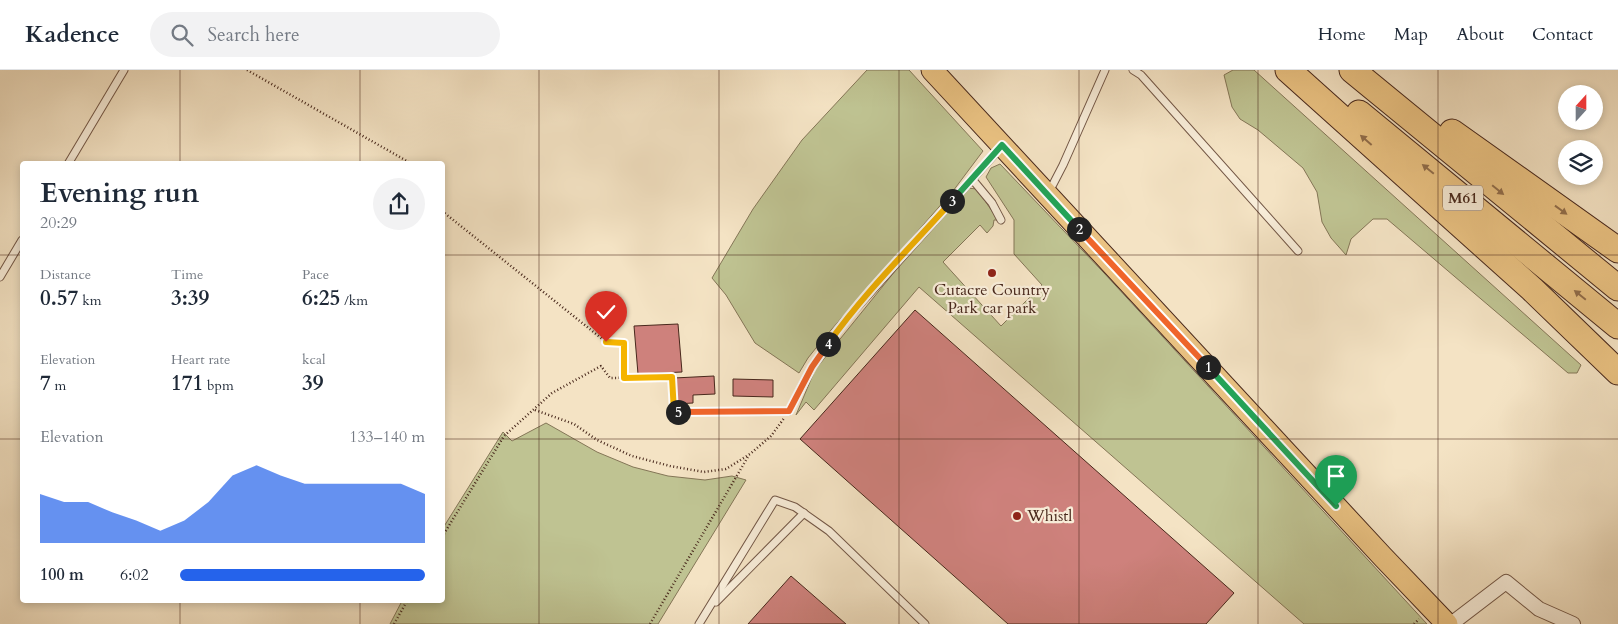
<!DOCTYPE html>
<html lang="en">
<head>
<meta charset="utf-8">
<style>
	body { margin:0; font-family:Cardo,serif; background:#f2f2f3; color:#1f2937; height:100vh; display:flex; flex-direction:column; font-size:19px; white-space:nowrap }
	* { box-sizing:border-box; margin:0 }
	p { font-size:16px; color:#747a83 }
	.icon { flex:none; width:28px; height:28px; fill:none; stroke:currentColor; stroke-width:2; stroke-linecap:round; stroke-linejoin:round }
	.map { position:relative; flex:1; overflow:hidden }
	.details { position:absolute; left:20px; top:91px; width:425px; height:442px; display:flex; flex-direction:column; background:#fff; border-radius:5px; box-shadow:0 2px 8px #0003 }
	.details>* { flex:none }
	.needle { width:32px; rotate:21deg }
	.tools { position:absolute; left:1558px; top:15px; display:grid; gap:10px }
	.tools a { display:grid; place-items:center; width:45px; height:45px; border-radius:50%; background:#fff; box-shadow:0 2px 8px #0003; font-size:25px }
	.pin { position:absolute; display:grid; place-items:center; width:42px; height:42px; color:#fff; margin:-51px -21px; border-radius:50% 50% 50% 0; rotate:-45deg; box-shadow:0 0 5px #0007 }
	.pin .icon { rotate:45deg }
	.km { position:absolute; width:25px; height:25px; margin:-12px; border-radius:50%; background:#222; color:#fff; font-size:14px; line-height:25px; text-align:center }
	.round { display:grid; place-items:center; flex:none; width:52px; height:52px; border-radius:26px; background:#f2f2f3 }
	.headline { display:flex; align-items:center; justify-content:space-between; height:85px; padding:0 20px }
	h1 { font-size:28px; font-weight:600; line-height:38px }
	.figures { display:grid; grid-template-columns:repeat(3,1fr); gap:8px; height:85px; padding:5px 20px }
	.figures div { display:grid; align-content:center }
	.figures b { font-size:21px; font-weight:600 }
	.figures small { font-size:14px; font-weight:400 }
	.figures p { font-size:14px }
	.chart { height:140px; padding:10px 20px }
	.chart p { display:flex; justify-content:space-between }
	.chart svg { width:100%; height:90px; margin-top:5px; fill:#2563eb; opacity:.7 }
	ul { padding:0 20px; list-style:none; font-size:16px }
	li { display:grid; grid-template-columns:80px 60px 1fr; align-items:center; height:38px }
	li i { height:12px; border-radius:6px; background:#2563eb }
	header { display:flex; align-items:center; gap:30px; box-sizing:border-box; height:70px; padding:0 25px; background:#fff; border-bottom:1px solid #e0e1e3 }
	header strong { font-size:24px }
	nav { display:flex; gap:28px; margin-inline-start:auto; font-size:18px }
	.search { width:350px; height:45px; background:#f2f2f3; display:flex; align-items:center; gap:12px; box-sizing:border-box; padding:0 18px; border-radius:28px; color:#747a83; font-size:19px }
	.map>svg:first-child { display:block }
	.green { fill:#bfc392; stroke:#847657 }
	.building { fill:#ce817c; stroke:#48281c }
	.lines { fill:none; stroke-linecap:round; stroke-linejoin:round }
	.lane-casing { stroke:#735746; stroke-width:9 }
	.street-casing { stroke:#735746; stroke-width:16 }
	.primary-casing { stroke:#48281c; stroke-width:23 }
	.highway-casing { stroke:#48281c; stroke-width:27 }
	.path { stroke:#48281c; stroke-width:2.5; stroke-dasharray:1 2.5; stroke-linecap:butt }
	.lane { stroke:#f8edd9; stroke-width:7 }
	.street { stroke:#f8edd9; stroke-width:14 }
	.primary { stroke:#eac282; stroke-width:21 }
	.highway { stroke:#eac282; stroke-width:25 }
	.oneway { fill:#916d4a }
	.split-1-casing { stroke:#fff; stroke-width:10 }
	.split-2-casing { stroke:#fff; stroke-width:10 }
	.split-3-casing { stroke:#fff; stroke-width:10 }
	.split-4-casing { stroke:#fff; stroke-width:10 }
	.split-5-casing { stroke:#fff; stroke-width:10 }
	.split-6-casing { stroke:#fff; stroke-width:10 }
	.split-1 { stroke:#22a559; stroke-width:6 }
	.split-2 { stroke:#f0652b; stroke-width:6 }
	.split-3 { stroke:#22a559; stroke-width:6 }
	.split-4 { stroke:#f5b400; stroke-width:6 }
	.split-5 { stroke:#f0652b; stroke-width:6 }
	.split-6 { stroke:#f5b400; stroke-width:6 }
	.grid { fill:none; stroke:#48281c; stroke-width:1; stroke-opacity:0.55 }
	.poi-dot { fill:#8f2418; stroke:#f8edd9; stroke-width:2 }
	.labels { text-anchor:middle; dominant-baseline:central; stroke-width:4.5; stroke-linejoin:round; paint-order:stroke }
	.shield { fill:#f8edd9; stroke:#7d6355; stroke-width:1 }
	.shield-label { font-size:15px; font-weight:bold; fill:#48281c }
	.poi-label { font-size:16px; fill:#48281c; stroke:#f8edd9 }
</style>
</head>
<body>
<header>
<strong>Kadence</strong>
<div class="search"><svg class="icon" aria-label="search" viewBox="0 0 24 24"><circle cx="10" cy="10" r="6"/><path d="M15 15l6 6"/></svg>Search here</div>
<nav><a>Home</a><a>Map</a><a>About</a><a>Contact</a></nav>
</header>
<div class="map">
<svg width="1618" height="554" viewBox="0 0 1618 554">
	<rect width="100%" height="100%" fill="#f4e3c4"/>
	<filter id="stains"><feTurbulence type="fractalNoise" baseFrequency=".004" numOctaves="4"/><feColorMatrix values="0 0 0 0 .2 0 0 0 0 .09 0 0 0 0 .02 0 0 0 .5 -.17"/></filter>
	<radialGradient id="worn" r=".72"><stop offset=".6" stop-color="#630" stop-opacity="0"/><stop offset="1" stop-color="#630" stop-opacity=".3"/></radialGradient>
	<g class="green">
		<polygon points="867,0 909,0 983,81 953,121 824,268 808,288 799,303 755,273 726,225 712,208 753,139 802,70"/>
		<polygon points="1233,0 1254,0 1581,295 1577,303 1568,303 1387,149 1373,149 1351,169 1346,185 1331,168 1322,152 1317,122 1303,98 1258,60 1240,49 1232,37 1224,5"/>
		<polygon points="1000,94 1104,203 1427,554 1304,554 919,217 814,340 806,332 796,345 815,300 904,190 967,118 977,119 998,150 994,150 993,156 987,163 980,155 943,192 1001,256 1042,215 1014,184 1014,150 986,107 991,98"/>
		<polygon points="546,353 597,382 633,397 668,406 705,410 732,406 746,410 658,554 390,554 402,531 442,531 443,458 503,362 512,371"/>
	</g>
	<g class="building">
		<polygon points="915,240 1234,523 1206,554 1008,554 800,369"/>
		<polygon points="678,254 682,302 638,304 634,256"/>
		<polygon points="714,306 715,324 693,325 693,333 675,334 674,308"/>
		<polygon points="733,309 773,310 773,327 733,326"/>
		<polygon points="791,506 846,554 748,554"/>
	</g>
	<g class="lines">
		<g class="lane-casing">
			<g id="lane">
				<polyline points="1133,0 1141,5 1298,181"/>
				<polyline points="68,94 124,0"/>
				<polyline points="972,109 992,133 1001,150"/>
				<polyline points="1049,122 1063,95 1105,0"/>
				<polyline points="0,207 22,170"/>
				<polyline points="789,341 812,297 842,254 1001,77"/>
				<polyline points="716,532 804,443"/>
				<polyline points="699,554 775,430 795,437 829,461 925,554"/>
			</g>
		</g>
		<g class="street-casing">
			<polyline id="street" points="1451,554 1506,512 1539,539 1573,554"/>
		</g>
		<g class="primary-casing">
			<polyline id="primary" points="932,0 1382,486 1447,554"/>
		</g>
		<g class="highway-casing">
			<g id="highway">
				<polyline points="1288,0 1532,219 1618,302"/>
				<polyline points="1352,0 1618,218"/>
				<polyline points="1359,43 1618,256"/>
				<polyline points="1452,62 1618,180"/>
			</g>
		</g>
		<g class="path">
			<polyline points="247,0 412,94"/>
			<polyline points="442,141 606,272 624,273 624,308"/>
			<polyline points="535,340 574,354 597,370 632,386 670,396 704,402 726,399 750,384 771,366 785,347"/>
			<polyline points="442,467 504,366 552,323 601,296 610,308 672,307 674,342 782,341"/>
			<polyline points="394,554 407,531"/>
			<polyline points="650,554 749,385"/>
			<polyline points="1414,554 1419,549"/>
		</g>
		<use href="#lane" class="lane"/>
		<use href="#street" class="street"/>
		<use href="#primary" class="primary"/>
		<use href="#highway" class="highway"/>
	</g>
	<defs><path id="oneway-solid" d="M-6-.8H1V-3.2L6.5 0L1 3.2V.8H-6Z" transform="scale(1.25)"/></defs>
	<g class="oneway">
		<use href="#oneway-solid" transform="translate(1366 70) rotate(-139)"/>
		<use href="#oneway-solid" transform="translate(1428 99) rotate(-141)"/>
		<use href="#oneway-solid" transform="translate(1498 120) rotate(39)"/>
		<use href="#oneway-solid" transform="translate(1561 140) rotate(36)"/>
		<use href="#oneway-solid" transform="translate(1580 225) rotate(-141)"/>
	</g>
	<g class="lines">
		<g class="split-1-casing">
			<polyline id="split-1" points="1208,297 1336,436"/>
		</g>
		<g class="split-2-casing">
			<polyline id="split-2" points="1079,159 1208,297"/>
		</g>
		<g class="split-3-casing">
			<polyline id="split-3" points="952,131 1002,75 1079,159"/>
		</g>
		<g class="split-4-casing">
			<path id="split-4" d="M828,274C864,223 910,178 952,131"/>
		</g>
		<g class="split-5-casing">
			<polyline id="split-5" points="678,342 789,341 812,297 828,274"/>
		</g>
		<g class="split-6-casing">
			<polyline id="split-6" points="606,272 624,273 624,308 672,307 674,342 678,342"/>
		</g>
		<use href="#split-1" class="split-1"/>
		<use href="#split-2" class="split-2"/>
		<use href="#split-3" class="split-3"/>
		<use href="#split-4" class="split-4"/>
		<use href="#split-5" class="split-5"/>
		<use href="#split-6" class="split-6"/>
	</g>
	<path class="grid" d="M180,0V94M360,0V94M539,0V554M719,0V554M899,0V554M1079,0V554M1258,0V554M1438,0V554M0,185H22M442,185H1618M0,369H22M442,369H1618M180,531V554M360,531V554"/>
	<g class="poi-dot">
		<circle cx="992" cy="203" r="5"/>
		<circle cx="1017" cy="446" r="5"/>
	</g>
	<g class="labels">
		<rect class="shield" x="1443" y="115.5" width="40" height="25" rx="4"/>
		<g class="shield-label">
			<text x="1463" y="128">M61</text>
		</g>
		<g class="poi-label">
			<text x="992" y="220">Cutacre Country<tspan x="992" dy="18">Park car park</tspan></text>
			<text x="1027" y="446" text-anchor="start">Whistl</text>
		</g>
	</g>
	<rect width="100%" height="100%" filter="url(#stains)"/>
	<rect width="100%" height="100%" fill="url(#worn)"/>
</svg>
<div class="tools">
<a><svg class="needle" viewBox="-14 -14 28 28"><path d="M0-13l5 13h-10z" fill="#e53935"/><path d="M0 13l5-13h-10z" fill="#747a83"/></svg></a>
<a><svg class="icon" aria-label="layers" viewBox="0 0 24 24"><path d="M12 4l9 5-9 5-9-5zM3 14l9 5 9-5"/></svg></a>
</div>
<div class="pin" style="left:1336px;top:436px;background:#1e9e55"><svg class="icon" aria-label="arrive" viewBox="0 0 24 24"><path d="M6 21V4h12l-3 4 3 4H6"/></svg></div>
<div class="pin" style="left:606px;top:272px;background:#d93025"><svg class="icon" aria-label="check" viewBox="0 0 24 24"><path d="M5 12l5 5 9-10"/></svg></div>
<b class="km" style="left:1208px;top:297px">1</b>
<b class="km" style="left:1079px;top:159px">2</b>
<b class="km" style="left:952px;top:131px">3</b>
<b class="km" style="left:828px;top:274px">4</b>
<b class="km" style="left:678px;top:342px">5</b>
<section class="details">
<div class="headline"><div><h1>Evening run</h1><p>20:29</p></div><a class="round"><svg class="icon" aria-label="share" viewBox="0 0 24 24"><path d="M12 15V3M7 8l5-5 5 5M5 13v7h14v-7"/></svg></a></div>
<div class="figures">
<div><p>Distance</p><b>0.57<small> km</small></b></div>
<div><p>Time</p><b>3:39</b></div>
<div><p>Pace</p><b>6:25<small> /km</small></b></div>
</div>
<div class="figures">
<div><p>Elevation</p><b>7<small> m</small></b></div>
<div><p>Heart rate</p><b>171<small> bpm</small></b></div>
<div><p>kcal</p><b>39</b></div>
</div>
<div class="chart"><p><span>Elevation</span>133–140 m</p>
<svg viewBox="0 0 160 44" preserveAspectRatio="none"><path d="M0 44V20L10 24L20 24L30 29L40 33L50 38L60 33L70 24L80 11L90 6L100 11L110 15L120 15L130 15L140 15L150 15L160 20V44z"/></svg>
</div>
<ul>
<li><b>100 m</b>6:02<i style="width:100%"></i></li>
</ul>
</section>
</div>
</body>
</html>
